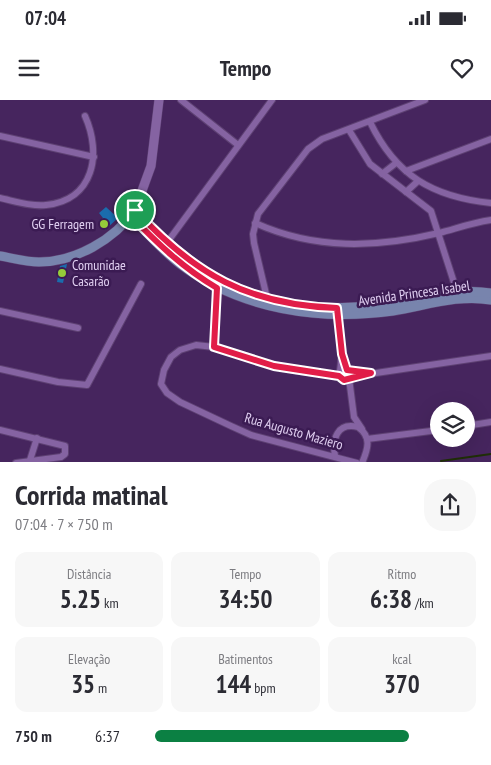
<!DOCTYPE html>
<html lang="pt">
<head>
<meta charset="utf-8">
<style>
	body { margin:0; font-family:"PT Sans Narrow",sans-serif; background:#f7f7f7; color:#2b2b33; height:100vh; display:flex; flex-direction:column; font-size:19px; white-space:nowrap }
	* { box-sizing:border-box; margin:0 }
	p { font-size:16px; color:#7c7c81 }
	.icon { flex:none; width:28px; height:28px; fill:none; stroke:currentColor; stroke-width:2; stroke-linecap:round; stroke-linejoin:round }
	.map { position:relative; height:362px; overflow:hidden }
	.sheet { display:flex; flex-direction:column; background:#fff; flex:1 }
	.sheet>* { flex:none }
	.tools { position:absolute; left:430px; top:302px; display:grid; gap:10px }
	.tools a { display:grid; place-items:center; width:45px; height:45px; border-radius:50%; background:#fff; box-shadow:0 5px 20px #0002; font-size:25px }
	.pin { position:absolute; display:grid; place-items:center; width:42px; height:42px; color:#fff; margin:-21px; border:2px solid #fff; border-radius:50%; box-shadow:0 1px 5px #0007 }
	.round { display:grid; place-items:center; flex:none; width:52px; height:52px; border-radius:20px; background:#f7f7f7 }
	.headline { display:flex; align-items:center; justify-content:space-between; height:85px; padding:0 15px }
	h1 { font-size:28px; font-weight:700; line-height:38px }
	.stats { display:grid; grid-template-columns:repeat(3,1fr); gap:8px; height:85px; padding:5px 15px }
	.stats div { display:grid; align-content:center; border-radius:12px; background:#f7f7f7; text-align:center }
	.stats b { font-size:25px; font-weight:700 }
	.stats small { font-size:14px; font-weight:400 }
	.stats p { font-size:14px }
	ul { padding:0 15px; list-style:none; font-size:16px }
	li { display:grid; grid-template-columns:80px 60px 1fr; align-items:center; height:38px }
	li i { height:12px; border-radius:6px; background:#0b8043 }
	.status { display:flex; justify-content:space-between; align-items:center; height:35px; padding:0 25px; background:#fff; direction:ltr }
	.status svg { height:14px; fill:currentColor }
	header { display:flex; justify-content:space-between; align-items:center; height:65px; padding:0 15px; background:#fff; font-size:22px; font-weight:700 }
	.map>svg:first-child { display:block }
	.lines { fill:none; stroke-linecap:round; stroke-linejoin:round }
	.stream { stroke:#1f2e07; stroke-width:2 }
	.building { fill:#1a6cad }
	.minor-casing { stroke:#5e4173; stroke-width:8 }
	.tertiary-casing { stroke:#5e4173; stroke-width:10 }
	.secondary-casing { stroke:#5e4173; stroke-width:10 }
	.minor { stroke:#8563a2; stroke-width:6 }
	.tertiary { stroke:#8563a2; stroke-width:9 }
	.secondary { stroke:#7884ad; stroke-width:9 }
	.route-casing { stroke:#fff; stroke-width:10 }
	.route { stroke:#e11d48; stroke-width:6 }
	.poi-dot { fill:#95cc3a; stroke:#3b1b53; stroke-width:2 }
	.labels { text-anchor:middle; dominant-baseline:central; stroke-width:5; stroke-linejoin:round; paint-order:stroke }
	.poi-label { font-size:14px; fill:#e0cff1; stroke:#3b1b53; text-anchor:end }
	.street-label { font-size:14px; fill:#e0cff1; stroke:#3b1b53 }
</style>
</head>
<body>
<div class="status"><b>07:04</b><svg viewBox="0 0 49 12"><path d="M0 12V9h3v3zM5 12V6h3v6zM10 12V3h3v9zM15 12V0h3v12zM26 1h20v11H26zM47 4h2v5h-2z"/></svg></div>
<header><svg class="icon" aria-label="menu" viewBox="0 0 24 24"><path d="M4 6h16M4 12h16M4 18h16"/></svg>Tempo<svg class="icon" aria-label="heart" viewBox="0 0 24 24"><path d="M12 20l-8-8c-3-5 5-10 8-4 3-6 11-1 8 4z"/></svg></header>
<div class="map">
<svg width="491" height="363" viewBox="0 0 491 363">
	<rect width="100%" height="100%" fill="#46255e"/>
	<g class="lines">
		<polyline class="stream" points="441,361 491,354"/>
	</g>
	<g class="building">
		<polygon points="106,107 118,118 105,130 99,121 103,118 99,113"/>
		<polygon points="67,164 63,183 57,182 60,166"/>
	</g>
	<g class="lines">
		<g class="minor-casing">
			<g id="minor">
				<polyline points="181,0 238,45"/>
				<path d="M370,22C396,76 433,97 491,103"/>
				<polyline points="349,30 370,64 431,111 458,195"/>
				<polyline points="0,36 94,57"/>
				<polyline points="406,71 491,39"/>
				<polyline points="382,74 396,63"/>
				<polyline points="406,92 418,81"/>
				<path d="M0,98C14,101 32,107 46,105C94,100 102,54 85,16"/>
				<path d="M255,123C315,150 376,148 439,133C458,128 471,123 491,120"/>
				<polyline points="166,144 272,0"/>
				<polyline points="267,198 254,143 253,134 258,114 308,49 322,39 425,0"/>
				<polyline points="0,211 78,228"/>
				<path d="M337,211C339,233 344,255 339,276"/>
				<polyline points="214,247 217,188"/>
				<polyline points="0,269 58,282 87,285 141,184"/>
				<polyline points="339,276 293,270 214,247 196,245 180,250 171,257 164,270 161,284 167,293 180,302 231,326 251,335 357,363"/>
				<polyline points="339,276 344,281 350,276 343,260"/>
				<polyline points="349,277 491,256"/>
				<polyline points="349,278 354,317 362,329"/>
				<polyline points="466,326 491,322"/>
				<polyline points="0,330 65,346 65,354 61,357 16,363"/>
				<polyline points="367,339 439,330"/>
				<path d="M335,356C332,339 337,322 358,327C372,337 368,349 362,363"/>
				<polyline points="30,360 37,338"/>
			</g>
		</g>
		<g class="tertiary-casing">
			<polyline id="tertiary" points="135,110 151,66 159,0"/>
		</g>
		<g class="secondary-casing">
			<g id="secondary">
				<path d="M131,116C147,133 162,150 180,164C241,210 320,221 393,211C425,206 458,194 491,200"/>
				<path d="M0,156C12,158 26,162 39,162C75,162 114,140 135,110C207,189 279,219 386,204C420,199 457,187 491,193"/>
			</g>
		</g>
		<use href="#minor" class="minor"/>
		<use href="#tertiary" class="tertiary"/>
		<use href="#secondary" class="secondary"/>
	</g>
	<g class="lines">
		<g class="route-casing">
			<path id="route" d="M135,110C194,174 248,205 337,208L342,254L347,270L371,273L344,280L339,276L274,266L214,247L217,188C183,168 158,144 131,116Z"/>
		</g>
		<use href="#route" class="route"/>
	</g>
	<g class="poi-dot">
		<circle cx="104" cy="124" r="5"/>
		<circle cx="62" cy="173" r="5"/>
	</g>
	<g class="labels">
		<g class="poi-label">
			<text x="94" y="124">GG Ferragem</text>
			<text x="72" y="165" text-anchor="start">Comunidae<tspan x="72" dy="16">Casarão</tspan></text>
		</g>
		<g class="street-label">
			<text transform="translate(414 193) rotate(-8)">Avenida Princesa Isabel</text>
			<text transform="translate(294 331) rotate(16)">Rua Augusto Maziero</text>
		</g>
	</g>
</svg>
<div class="tools">
<a><svg class="icon" aria-label="layers" viewBox="0 0 24 24"><path d="M12 4l9 5-9 5-9-5zM3 14l9 5 9-5"/></svg></a>
</div>
<div class="pin" style="left:135px;top:110px;background:#1e9e55"><svg class="icon" aria-label="arrive" viewBox="0 0 24 24"><path d="M6 21V4h12l-3 4 3 4H6"/></svg></div>
</div>
<section class="sheet">
<div class="headline"><div><h1>Corrida matinal</h1><p>07:04 · 7 × 750 m</p></div><a class="round"><svg class="icon" aria-label="share" viewBox="0 0 24 24"><path d="M12 15V3M7 8l5-5 5 5M5 13v7h14v-7"/></svg></a></div>
<div class="stats">
<div><p>Distância</p><b>5.25<small> km</small></b></div>
<div><p>Tempo</p><b>34:50</b></div>
<div><p>Ritmo</p><b>6:38<small> /km</small></b></div>
</div>
<div class="stats">
<div><p>Elevação</p><b>35<small> m</small></b></div>
<div><p>Batimentos</p><b>144<small> bpm</small></b></div>
<div><p>kcal</p><b>370</b></div>
</div>
<ul>
<li><b>750 m</b>6:37<i style="width:79%"></i></li>
</ul>
</section>
</body>
</html>
